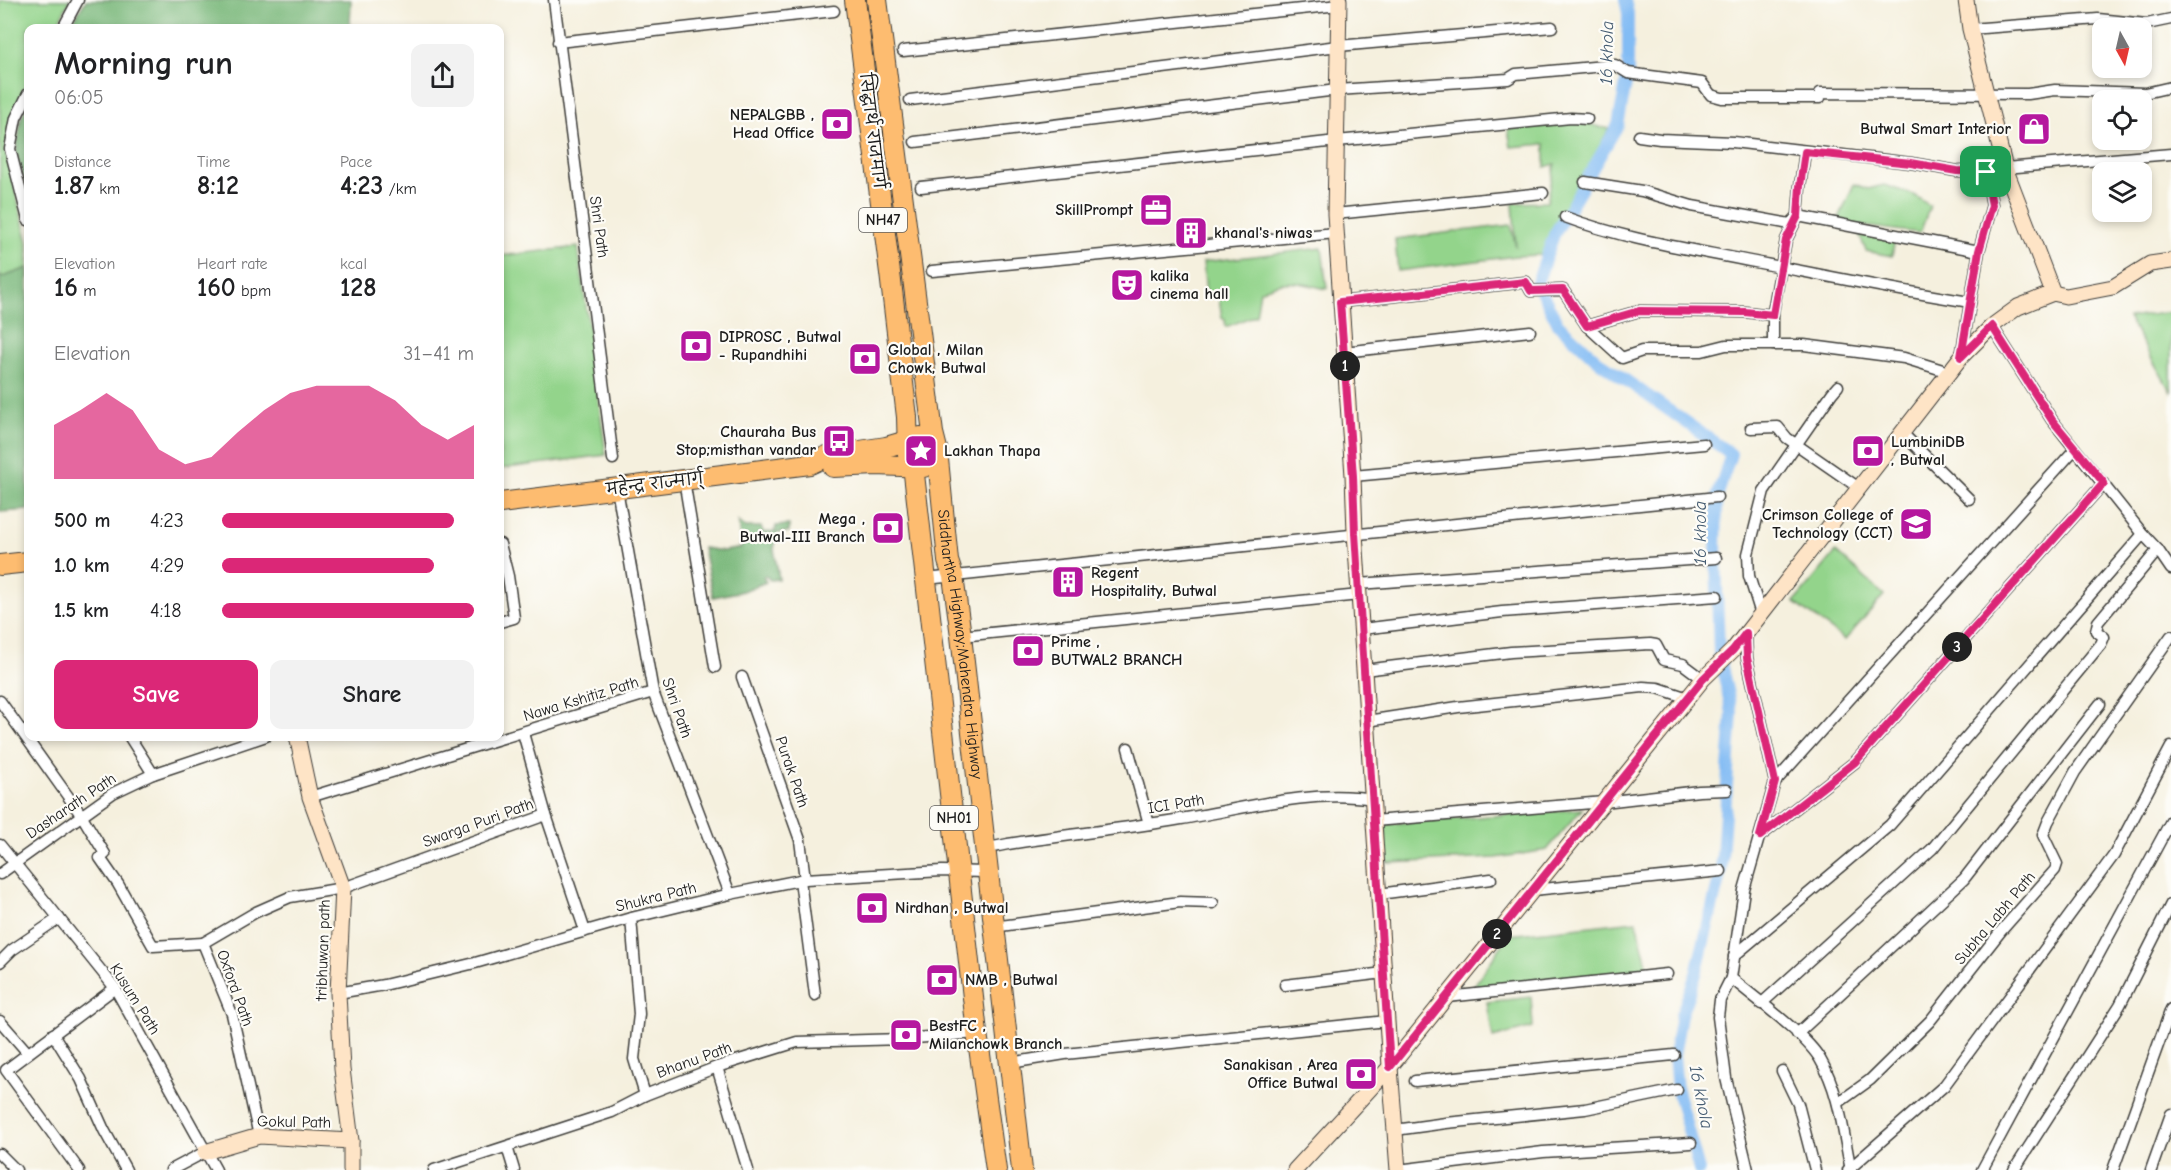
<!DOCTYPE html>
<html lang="en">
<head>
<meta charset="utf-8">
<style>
	body { margin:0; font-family:"Comic Neue","Playpen Sans Deva",sans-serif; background:#f2f2f2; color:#202124; height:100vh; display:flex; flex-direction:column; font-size:22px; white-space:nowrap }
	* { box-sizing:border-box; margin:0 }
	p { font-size:20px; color:#757577 }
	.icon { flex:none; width:33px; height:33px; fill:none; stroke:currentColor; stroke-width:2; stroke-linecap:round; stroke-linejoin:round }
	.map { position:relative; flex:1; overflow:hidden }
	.side { position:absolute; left:24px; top:24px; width:480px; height:717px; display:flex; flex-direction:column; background:#fff; border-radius:12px; box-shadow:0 3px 9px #0003 }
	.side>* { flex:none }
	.needle { width:39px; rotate:172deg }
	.buttons { position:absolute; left:2092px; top:18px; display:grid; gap:12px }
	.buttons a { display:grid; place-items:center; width:60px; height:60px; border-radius:12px; background:#fff; box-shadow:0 3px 9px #0003; font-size:30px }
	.pin { position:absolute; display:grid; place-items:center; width:51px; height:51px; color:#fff; margin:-26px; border-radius:12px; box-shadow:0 3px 9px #0006 }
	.km { position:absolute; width:30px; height:30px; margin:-15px; border-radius:50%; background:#222; color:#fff; font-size:16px; line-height:30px; text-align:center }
	.round { display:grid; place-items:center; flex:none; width:63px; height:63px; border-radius:12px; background:#f2f2f2 }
	.headline { display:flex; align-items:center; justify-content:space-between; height:102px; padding:0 30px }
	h1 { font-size:33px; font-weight:700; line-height:45px }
	.metrics { display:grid; grid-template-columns:repeat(3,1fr); gap:9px; height:102px; padding:6px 30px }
	.metrics div { display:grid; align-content:center }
	.metrics b { font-size:26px; font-weight:700 }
	.metrics small { font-size:16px; font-weight:400 }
	.metrics p { font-size:16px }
	.chart { height:168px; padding:12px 30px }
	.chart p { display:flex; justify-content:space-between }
	.chart svg { width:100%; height:108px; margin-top:6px; fill:#db2777; opacity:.7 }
	.button { display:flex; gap:12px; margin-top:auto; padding:12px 30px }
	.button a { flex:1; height:69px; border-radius:12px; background:#db2777; color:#fff; font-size:24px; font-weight:700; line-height:69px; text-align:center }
	.button a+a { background:#f2f2f2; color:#202124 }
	ul { padding:0 30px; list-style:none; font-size:20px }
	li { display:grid; grid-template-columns:96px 72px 1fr; align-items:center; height:45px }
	li i { height:15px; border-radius:8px; background:#db2777 }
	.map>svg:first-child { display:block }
	.green { fill:#93d48b; stroke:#587854; stroke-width:1.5 }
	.forest { fill:#76b677; stroke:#49694a; stroke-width:1.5 }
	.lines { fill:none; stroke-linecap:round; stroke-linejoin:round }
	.canal { stroke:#83bcf4; stroke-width:12 }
	.street-casing { stroke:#3d3c39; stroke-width:13 }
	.secondary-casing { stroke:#3d3c39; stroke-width:17 }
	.highway-casing { stroke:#3d3c39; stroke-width:22 }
	.street { stroke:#fff; stroke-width:10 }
	.secondary { stroke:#fee4c6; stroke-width:15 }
	.highway { stroke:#fdbc70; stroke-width:20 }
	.route-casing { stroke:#fff; stroke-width:12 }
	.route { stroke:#db2777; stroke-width:8 }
	.labels { text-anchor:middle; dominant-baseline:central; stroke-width:4.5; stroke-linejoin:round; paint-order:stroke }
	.shield { fill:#fdfcf7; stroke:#605f5e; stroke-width:1.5 }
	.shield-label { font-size:15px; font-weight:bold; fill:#1c1c1c }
	.poi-label { font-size:16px; font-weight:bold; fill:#1c1c1c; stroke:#fdfcf7; text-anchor:start }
	.street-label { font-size:16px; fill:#1c1c1c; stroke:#fdfcf7 }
	.water-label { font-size:18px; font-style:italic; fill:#455c72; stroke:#fdfcf7 }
</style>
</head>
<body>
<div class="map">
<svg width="2171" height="1170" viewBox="0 0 2171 1170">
	<rect width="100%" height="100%" fill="#fdfcf7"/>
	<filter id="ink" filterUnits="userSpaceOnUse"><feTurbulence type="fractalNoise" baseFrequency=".0167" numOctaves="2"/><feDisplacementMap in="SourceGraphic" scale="12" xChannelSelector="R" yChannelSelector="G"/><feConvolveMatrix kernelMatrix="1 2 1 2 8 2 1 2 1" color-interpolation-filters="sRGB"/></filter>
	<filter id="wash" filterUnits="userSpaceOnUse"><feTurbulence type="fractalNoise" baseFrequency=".008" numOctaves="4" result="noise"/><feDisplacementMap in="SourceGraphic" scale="24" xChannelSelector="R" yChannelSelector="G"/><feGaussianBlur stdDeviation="1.35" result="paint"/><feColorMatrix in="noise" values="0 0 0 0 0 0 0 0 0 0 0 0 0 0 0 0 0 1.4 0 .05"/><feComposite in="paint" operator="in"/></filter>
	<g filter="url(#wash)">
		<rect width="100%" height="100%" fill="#f5f0de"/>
		<g class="green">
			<polygon points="12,0 70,0 55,28 28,28 28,79 12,120 5,150 28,242 28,268 0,278 0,1"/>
			<polygon points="1577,121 1609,129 1542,255 1516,256 1398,271 1395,239 1511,225 1516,247 1513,203 1547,202 1555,164 1545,167 1545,144 1511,147 1508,129"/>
			<polygon points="1854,184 1868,189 1884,185 1914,195 1930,206 1920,233 1837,223"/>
			<polygon points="1859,234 1895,239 1892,256 1866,251"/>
			<polygon points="578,247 606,455 500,469 500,256"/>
			<path d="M1322,248L1327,289C1300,283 1286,277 1260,291L1256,315L1226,327L1225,320L1222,318L1218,292L1206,293L1203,262Z"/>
			<polygon points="2171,312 2171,392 2128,318"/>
			<polygon points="1836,552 1884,595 1845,640 1794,602"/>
			<polygon points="1582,809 1547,850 1496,858 1388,863 1385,847 1386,824"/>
			<polygon points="1636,921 1649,972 1471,990 1509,935"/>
			<polygon points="1531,997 1533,1027 1493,1038 1487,1002"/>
		</g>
		<g class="forest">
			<polygon points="86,0 351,0 350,28 69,28"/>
			<polygon points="28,103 28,190 16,154 21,119"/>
			<polygon points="28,268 28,510 0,512 0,278"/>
			<polygon points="738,522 744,527 761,527 764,533 775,531 776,526 789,525 789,532 777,533 774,549 779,579 770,580 765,575 763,577 766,582 743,591 713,597 703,548 724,551 741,548"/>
		</g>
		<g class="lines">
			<polyline class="canal" points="1625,0 1628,13 1628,73 1618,125 1554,235 1537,283 1558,324 1597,360 1731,454 1717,497 1716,558 1719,653 1732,713 1721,871 1696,974 1681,1015 1674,1055 1677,1090 1699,1170"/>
		</g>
	</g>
	<g filter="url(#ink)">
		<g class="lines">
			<g class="street-casing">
				<g id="street">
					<polyline points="554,0 613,459"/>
					<polyline points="63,28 78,0"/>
					<polyline points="1970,29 2098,19 2147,24 2171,19"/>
					<polyline points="558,42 834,11"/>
					<polyline points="903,51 1339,5"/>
					<polyline points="28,94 16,118 10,149 28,220"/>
					<polyline points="910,100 1338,46 1552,27"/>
					<polyline points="1639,136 1660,139 1733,142 1911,163 1957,171 2007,172"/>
					<polyline points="915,142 1337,90 1508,79 1516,74 1615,65 1628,73 1702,83 1711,95 1722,98 1820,98 1820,93 2028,94 2055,90 2145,93 2171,87"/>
					<polyline points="2005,168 2171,154"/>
					<polyline points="1585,182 1642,191 1692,206 1790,224 1798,216 1979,251"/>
					<polyline points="921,187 1337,141 1571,118 1587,119"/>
					<polyline points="1335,214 1543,193"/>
					<path d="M1565,217C1626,240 1691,249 1755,262C1827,276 1898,291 1970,302"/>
					<polyline points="932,271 1336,233"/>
					<polyline points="1340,302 1526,282 1531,291 1563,290 1587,326 1622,358 1642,351 1702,351 1726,345 1804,345 1904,358 1949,372"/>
					<polyline points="1587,326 1639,311 1745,312 1773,315"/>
					<polyline points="1992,326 2052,420 2143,534 2158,550 2171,569"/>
					<polyline points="1773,345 1773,312 1781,267 1786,240 1798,216 1800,186 1805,152"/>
					<polyline points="1344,352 1530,331"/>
					<polyline points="1961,357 1979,251 1992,205 1986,172"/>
					<polyline points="1751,428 1778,427 1787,438 1859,488"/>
					<polyline points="1902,433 1969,499"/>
					<polyline points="1353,476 1704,444"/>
					<polyline points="684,480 715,667"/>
					<polyline points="617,489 653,692 730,894"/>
					<polyline points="500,544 508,576 514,618 500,622"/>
					<polyline points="926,579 1717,497"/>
					<polyline points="1359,584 1716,558"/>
					<polyline points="1761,614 1749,576 1748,554 1764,491 1832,393 1838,386"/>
					<polyline points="1362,629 1502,612 1717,596"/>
					<path d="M1746,633L1747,658L1775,782L1744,890L1731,978C1755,998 1806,1035 1820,1059C1840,1093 1843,1133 1851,1170"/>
					<polyline points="961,636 1359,595"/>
					<polyline points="1364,670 1511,652 1650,644 1656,645 1664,660 1683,664 1703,679"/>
					<polyline points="742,677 800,840 805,879"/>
					<polyline points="0,701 82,816 105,854 100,858 118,884 153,946 203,943 232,1014 259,1136"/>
					<polyline points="1367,721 1458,707 1643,687 1658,688 1688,698"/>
					<polyline points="129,736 153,774"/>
					<polyline points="1128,748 1149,824"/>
					<polyline points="1775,782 2075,449"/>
					<polyline points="310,797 653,692"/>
					<polyline points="546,815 585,931"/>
					<polyline points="1374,821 1604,802 1699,791 1727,790"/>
					<polyline points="1760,836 1855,762 2104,483"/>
					<polyline points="0,845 115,988 216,1170"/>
					<path d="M984,849L1008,844C1065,835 1123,829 1181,819C1243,809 1309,789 1373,799"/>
					<polyline points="0,874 113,793 153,774 266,736"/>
					<polyline points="800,880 815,995"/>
					<polyline points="1533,890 1721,871"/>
					<polyline points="1379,894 1491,879"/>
					<polyline points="631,918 639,1014 634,1059 645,1095"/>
					<polyline points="993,927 1180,902 1213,903"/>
					<polyline points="203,943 256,912 290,897 343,888 546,815 523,733"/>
					<polyline points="1734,956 1890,825 2143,534"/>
					<polyline points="0,962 12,950 59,918"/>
					<polyline points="1731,978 1720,1000 1718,1017 1726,1078 1748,1170"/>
					<polyline points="1285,985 1384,973"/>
					<polyline points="338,993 384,985 475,963 631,918 730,894 805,879 942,871 987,872"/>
					<polyline points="1447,997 1667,974"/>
					<polyline points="1761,1004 1932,849 2101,644 2104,637 2096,631 2098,622 2158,550"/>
					<polyline points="0,1021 28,1053"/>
					<polyline points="53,1034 81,1079 104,1130 126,1170"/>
					<polyline points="1797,1034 1964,879 2100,704"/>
					<polyline points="1010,1063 1065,1054 1387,1021"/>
					<polyline points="717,1067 748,1170"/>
					<polyline points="1782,1071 1798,1104 1815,1170"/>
					<polyline points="1415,1081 1674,1055"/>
					<polyline points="1838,1103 1870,1080 1930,1021 2001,931 2055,870 2057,864 2043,835 2048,822 2075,772 2171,636"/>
					<polyline points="1395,1130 1446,1123 1585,1109 1677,1090"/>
					<polyline points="507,1147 514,1170"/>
					<polyline points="0,1154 16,1170"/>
					<polyline points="79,1170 6,1070 115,988"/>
					<polyline points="171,1170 205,1152"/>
					<polyline points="434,1170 612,1112 645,1095 717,1067 797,1042 903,1039 977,1033"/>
					<polyline points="1398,1170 1543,1152 1691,1143"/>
					<polyline points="1848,1170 1944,1086 2114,855 2171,747"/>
					<polyline points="1982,1170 2171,821"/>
					<polyline points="2014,1170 2120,1005 2171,904"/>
					<polyline points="2113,1170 2171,1009"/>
					<polyline points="2151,1170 2171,1114"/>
				</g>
			</g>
			<g class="secondary-casing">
				<g id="secondary">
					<polyline points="1339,0 1335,214 1353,476 1355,533 1390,1067 1398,1170"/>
					<polyline points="1966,0 1970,29 2005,168 2053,293"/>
					<polyline points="297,736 310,797 343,888 338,993 342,1069 351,1141 351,1170"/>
					<polyline points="205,1152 259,1136 351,1141"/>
					<polyline points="1295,1170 1390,1067 1703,679 1733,650 1961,357 1992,326 2018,307 2053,293 2066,296 2113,287 2150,264 2171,261"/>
				</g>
			</g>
			<g class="highway-casing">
				<g id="highway">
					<polyline points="855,0 890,273 907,417 908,454 914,474 977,1033 996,1170"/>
					<path id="s1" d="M877,0L933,433L937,449L948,561L953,576L961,636L1022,1170"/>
					<polyline points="833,467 877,465 924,467"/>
					<polyline points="500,503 810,464 827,456 886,447 920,437"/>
					<polyline points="0,565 28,562"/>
				</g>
			</g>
			<use href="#street" class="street"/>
			<use href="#secondary" class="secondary"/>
			<use href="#highway" class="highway"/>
		</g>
	</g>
	<g class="lines" filter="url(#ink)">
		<g class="route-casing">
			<polygon id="route" points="1805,152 1911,163 1957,171 1986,172 1992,205 1979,251 1961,357 1992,326 2052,420 2104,483 1855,762 1760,836 1775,782 1747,658 1746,633 1733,650 1703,679 1390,1067 1355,533 1353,476 1340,302 1526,282 1531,291 1563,290 1587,326 1639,311 1745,312 1773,315 1786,240 1798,216 1800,186"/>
		</g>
		<use href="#route" class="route"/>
	</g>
	<defs>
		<g id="bank-square" transform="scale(1.725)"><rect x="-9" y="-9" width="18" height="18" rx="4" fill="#b5179e" stroke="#fdfcf7"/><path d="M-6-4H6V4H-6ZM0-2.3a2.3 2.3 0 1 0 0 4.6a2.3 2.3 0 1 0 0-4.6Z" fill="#fff"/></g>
		<g id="shop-square" transform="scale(1.725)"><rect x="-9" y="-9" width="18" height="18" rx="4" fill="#b5179e" stroke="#fdfcf7"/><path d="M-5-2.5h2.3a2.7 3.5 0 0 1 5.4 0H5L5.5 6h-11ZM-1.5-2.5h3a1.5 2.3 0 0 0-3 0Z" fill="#fff"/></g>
		<g id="office-square" transform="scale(1.725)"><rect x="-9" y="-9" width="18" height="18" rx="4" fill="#b5179e" stroke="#fdfcf7"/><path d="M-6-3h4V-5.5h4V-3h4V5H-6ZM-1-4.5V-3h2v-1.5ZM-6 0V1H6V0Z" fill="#fff"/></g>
		<g id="building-square" transform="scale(1.725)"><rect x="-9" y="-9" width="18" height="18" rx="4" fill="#b5179e" stroke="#fdfcf7"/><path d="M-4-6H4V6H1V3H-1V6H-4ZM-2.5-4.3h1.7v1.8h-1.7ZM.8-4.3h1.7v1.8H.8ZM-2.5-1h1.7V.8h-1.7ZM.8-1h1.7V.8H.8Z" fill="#fff"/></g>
		<g id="theatre-square" transform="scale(1.725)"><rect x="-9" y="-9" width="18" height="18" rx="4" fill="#b5179e" stroke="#fdfcf7"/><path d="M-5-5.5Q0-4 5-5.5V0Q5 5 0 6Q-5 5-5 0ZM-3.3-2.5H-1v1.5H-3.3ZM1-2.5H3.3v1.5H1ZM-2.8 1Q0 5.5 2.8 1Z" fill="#fff"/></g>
		<g id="bus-square" transform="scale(1.725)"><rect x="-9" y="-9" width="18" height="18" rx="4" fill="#b5179e" stroke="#fdfcf7"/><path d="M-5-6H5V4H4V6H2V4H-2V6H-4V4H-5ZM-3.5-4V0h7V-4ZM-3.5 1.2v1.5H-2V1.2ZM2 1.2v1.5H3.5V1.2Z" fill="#fff"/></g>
		<g id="sight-square" transform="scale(1.725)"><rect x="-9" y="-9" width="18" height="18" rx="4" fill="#b5179e" stroke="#fdfcf7"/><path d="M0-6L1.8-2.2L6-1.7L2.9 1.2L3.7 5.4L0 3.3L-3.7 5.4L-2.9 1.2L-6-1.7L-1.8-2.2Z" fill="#fff"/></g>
		<g id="university-square" transform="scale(1.725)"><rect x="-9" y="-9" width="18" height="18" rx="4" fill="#b5179e" stroke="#fdfcf7"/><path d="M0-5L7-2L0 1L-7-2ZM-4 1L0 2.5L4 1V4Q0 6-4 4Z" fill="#fff"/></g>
	</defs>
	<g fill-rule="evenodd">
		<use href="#bank-square" x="837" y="124"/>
		<use href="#shop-square" x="2034" y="129"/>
		<use href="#office-square" x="1156" y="210"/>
		<use href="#building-square" x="1191" y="233"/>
		<use href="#theatre-square" x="1127" y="285"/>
		<use href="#bank-square" x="696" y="346"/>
		<use href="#bank-square" x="865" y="359"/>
		<use href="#bus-square" x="839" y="441"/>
		<use href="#sight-square" x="921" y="451"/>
		<use href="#bank-square" x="1868" y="451"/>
		<use href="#university-square" x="1916" y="524"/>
		<use href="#bank-square" x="888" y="528"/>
		<use href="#building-square" x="1068" y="582"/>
		<use href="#bank-square" x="1028" y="651"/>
		<use href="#bank-square" x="872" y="908"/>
		<use href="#bank-square" x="942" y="980"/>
		<use href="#bank-square" x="906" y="1035"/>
		<use href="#bank-square" x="1361" y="1074"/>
	</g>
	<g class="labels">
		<g class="shield">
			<rect x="859" y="208" width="48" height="24" rx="4.5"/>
			<rect x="930" y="806" width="48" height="24" rx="4.5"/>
		</g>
		<g class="shield-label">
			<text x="883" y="220">NH47</text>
			<text x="954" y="818">NH01</text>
		</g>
		<g class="poi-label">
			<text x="814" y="115" text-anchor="end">NEPALGBB ,<tspan x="814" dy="18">Head Office</tspan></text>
			<text x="2011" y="129" text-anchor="end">Butwal Smart Interior</text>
			<text x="1133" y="210" text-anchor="end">SkillPrompt</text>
			<text x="1214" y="233">khanal's niwas</text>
			<text x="1150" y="276">kalika<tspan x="1150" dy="18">cinema hall</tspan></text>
			<text x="719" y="337">DIPROSC , Butwal<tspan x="719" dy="18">- Rupandhihi</tspan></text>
			<text x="888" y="350">Global , Milan<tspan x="888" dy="18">Chowk, Butwal</tspan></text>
			<text x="816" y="432" text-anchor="end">Chauraha Bus<tspan x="816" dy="18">Stop;misthan vandar</tspan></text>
			<text x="1891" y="442">LumbiniDB<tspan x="1891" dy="18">, Butwal</tspan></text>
			<text x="944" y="451">Lakhan Thapa</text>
			<text x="1893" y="515" text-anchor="end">Crimson College of<tspan x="1893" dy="18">Technology (CCT)</tspan></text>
			<text x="865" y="519" text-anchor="end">Mega ,<tspan x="865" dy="18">Butwal-III Branch</tspan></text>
			<text x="1091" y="573">Regent<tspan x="1091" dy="18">Hospitality, Butwal</tspan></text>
			<text x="1051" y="642">Prime ,<tspan x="1051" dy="18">BUTWAL2 BRANCH</tspan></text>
			<text x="895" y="908">Nirdhan , Butwal</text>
			<text x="965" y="980">NMB , Butwal</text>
			<text x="929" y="1026">BestFC ,<tspan x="929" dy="18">Milanchowk Branch</tspan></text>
			<text x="1338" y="1065" text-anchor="end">Sanakisan , Area<tspan x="1338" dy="18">Office Butwal</tspan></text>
		</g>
		<g class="street-label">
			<text transform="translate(872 131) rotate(83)">सिद्धार्थ राजमार्ग</text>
			<text transform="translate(599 227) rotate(82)">Shri Path</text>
			<text transform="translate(655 484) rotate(-7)">महेन्द्र राज्मार्ग्</text>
			<text stroke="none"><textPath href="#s1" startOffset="650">Siddhartha Highway;Mahendra Highway</textPath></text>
			<text transform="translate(581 699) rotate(-17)">Nawa Kshitiz Path</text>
			<text transform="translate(677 708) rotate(71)">Shri Path</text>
			<text transform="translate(792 772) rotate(71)">Purak Path</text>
			<text transform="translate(1176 804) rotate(-9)">ICI Path</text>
			<text transform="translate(71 806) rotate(-34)">Dasharath Path</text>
			<text transform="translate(478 823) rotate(-20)">Swarga Puri Path</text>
			<text transform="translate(656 897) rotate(-14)">Shukra Path</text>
			<text transform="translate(1995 918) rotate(-50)">Subha Labh Path</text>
			<text transform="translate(323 950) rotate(-88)">tribhuwan path</text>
			<text transform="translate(235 988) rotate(70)">Oxford Path</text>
			<text transform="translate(135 999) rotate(58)">Kusum Path</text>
			<text transform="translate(694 1060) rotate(-20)">Bhanu Path</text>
			<text transform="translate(294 1122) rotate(1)">Gokul Path</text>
		</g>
		<g class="water-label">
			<text transform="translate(1607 53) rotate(-89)">16 khola</text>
			<text transform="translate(1700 533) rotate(-90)">16 khola</text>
			<text transform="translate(1701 1097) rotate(79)">16 khola</text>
		</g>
	</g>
</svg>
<div class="buttons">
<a><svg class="needle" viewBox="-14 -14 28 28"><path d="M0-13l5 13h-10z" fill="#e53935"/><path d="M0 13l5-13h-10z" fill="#757577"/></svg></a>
<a><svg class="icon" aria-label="locate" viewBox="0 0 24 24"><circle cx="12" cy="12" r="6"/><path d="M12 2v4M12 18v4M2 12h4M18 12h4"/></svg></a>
<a><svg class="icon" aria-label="layers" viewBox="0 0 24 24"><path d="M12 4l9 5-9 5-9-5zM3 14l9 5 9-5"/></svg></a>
</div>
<div class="pin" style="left:1986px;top:172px;background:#1e9e55"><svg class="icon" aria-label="arrive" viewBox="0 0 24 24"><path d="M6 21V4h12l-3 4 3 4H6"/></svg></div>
<b class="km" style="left:1345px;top:366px">1</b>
<b class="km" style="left:1497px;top:934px">2</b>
<b class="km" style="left:1957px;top:647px">3</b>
<section class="side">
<div class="headline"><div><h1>Morning run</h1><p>06:05</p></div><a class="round"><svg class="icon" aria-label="share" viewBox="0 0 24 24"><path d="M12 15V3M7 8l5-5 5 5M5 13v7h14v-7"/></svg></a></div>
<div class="metrics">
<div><p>Distance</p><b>1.87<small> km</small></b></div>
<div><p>Time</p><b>8:12</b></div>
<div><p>Pace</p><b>4:23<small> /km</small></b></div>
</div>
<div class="metrics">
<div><p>Elevation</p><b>16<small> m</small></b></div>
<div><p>Heart rate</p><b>160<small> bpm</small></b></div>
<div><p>kcal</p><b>128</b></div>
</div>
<div class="chart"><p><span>Elevation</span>31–41 m</p>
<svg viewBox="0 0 160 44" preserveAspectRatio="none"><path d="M0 44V22L10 16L20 9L30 16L40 32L50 38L60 35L70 25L80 16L90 9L100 6L110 6L120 6L130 12L140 22L150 28L160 22V44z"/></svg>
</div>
<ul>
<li><b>500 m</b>4:23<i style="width:92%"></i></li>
<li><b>1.0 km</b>4:29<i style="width:84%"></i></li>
<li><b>1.5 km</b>4:18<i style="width:100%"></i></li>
</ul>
<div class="button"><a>Save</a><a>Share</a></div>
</section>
</div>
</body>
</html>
